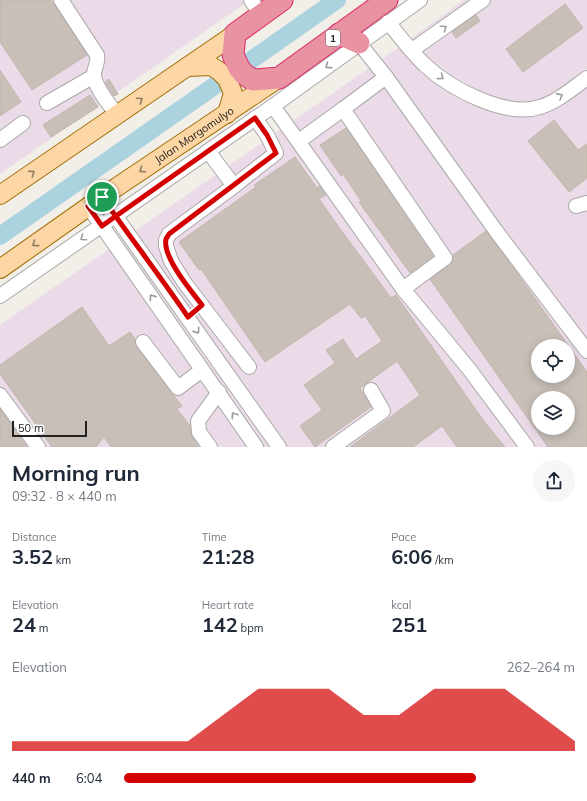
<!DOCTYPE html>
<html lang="en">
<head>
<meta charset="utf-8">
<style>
	body { margin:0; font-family:Mulish,sans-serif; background:#f6f6f7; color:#1f2937; height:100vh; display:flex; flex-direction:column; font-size:15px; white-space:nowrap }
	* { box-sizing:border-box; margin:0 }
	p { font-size:13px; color:#747a83 }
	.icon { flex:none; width:22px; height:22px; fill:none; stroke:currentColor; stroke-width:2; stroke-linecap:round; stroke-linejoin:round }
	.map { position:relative; height:447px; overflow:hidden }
	.details { display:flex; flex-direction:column; background:#fff; flex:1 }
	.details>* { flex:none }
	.tools { position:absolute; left:531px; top:339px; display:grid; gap:8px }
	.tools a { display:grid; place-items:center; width:44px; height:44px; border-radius:50%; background:#fff; box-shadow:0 2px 10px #0003; font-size:20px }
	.scale { position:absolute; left:12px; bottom:10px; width:75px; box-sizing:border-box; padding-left:4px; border:2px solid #222; border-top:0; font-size:11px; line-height:14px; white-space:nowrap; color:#222; -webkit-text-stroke:3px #fff; paint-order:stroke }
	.pin { position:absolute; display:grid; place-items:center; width:34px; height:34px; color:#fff; margin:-17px; border:2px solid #fff; border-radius:50%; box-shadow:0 1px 4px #0007 }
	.round { display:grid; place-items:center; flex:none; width:42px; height:42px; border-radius:21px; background:#f6f6f7 }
	.overview { display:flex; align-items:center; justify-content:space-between; height:68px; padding:0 12px }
	h1 { font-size:22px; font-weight:700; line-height:30px }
	.metrics { display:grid; grid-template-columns:repeat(3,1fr); gap:6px; height:68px; padding:4px 12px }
	.metrics div { display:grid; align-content:center }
	.metrics b { font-size:20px; font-weight:700 }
	.metrics small { font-size:11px; font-weight:400 }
	.metrics p { font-size:11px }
	.chart { height:112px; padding:8px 12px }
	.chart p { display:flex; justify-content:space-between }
	.chart svg { width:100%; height:72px; margin-top:4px; fill:#d40000; opacity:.7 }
	ul { padding:0 12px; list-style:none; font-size:13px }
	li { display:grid; grid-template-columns:64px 48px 1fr; align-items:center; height:30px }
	li i { height:10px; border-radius:5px; background:#d40000 }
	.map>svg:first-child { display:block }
	.industrial { fill:#ebdbe8; fill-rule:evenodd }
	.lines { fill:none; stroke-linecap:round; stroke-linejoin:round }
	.river { stroke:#aad3df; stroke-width:18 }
	.building { fill:#c7bfb8; stroke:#c4b6ab; fill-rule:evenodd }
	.minor-casing { stroke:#a9a9a9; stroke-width:16 }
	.major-casing { stroke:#a06b00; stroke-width:20 }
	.highway-casing { stroke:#dc2a67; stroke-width:23 }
	.minor { stroke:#fff; stroke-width:14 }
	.major { stroke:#fcd6a4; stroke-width:18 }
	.highway { stroke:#e892a2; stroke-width:21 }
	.oneway { stroke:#9c9c9c }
	.oneway2 { stroke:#8f7c63 }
	.route-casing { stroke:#fff; stroke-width:8 }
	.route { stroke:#d40000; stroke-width:5 }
	.labels { text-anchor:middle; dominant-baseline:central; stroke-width:4; stroke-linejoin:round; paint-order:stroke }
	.shield { fill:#fff; stroke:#646464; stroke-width:1 }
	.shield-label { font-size:10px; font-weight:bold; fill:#222 }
	.street-label { font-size:11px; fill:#222; stroke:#fff }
</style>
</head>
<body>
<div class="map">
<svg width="587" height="447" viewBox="0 0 587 447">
	<rect width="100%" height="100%" fill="#f2efe9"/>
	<g class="industrial">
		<polygon points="0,0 250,0 0,174"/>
		<path d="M464,0H587V447H0V325L392,52ZM538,346H568V376H538ZM538,398H568V428H538Z"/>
	</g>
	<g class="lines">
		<polyline class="river" points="0,236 337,0"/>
	</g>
	<g class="building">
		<polygon points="0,0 51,0 87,55 32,90 0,42"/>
		<polygon points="565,4 583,28 523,72 506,49"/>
		<polygon points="476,15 480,21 456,38 452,32"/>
		<polygon points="0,70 21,102 0,116"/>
		<polygon points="109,79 118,94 114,96 105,82"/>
		<polygon points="90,95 98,107 51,137 43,125"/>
		<polygon points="554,120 578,150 587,144 587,178 569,192 528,141"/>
		<polygon points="346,128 433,256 410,273 359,202 361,201 343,174 341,176 320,145"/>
		<polygon points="295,157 317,188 320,186 326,195 319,199 338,226 391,298 396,295 483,420 505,447 457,447 442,426 413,447 350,447 420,395 397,361 360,388 371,407 315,447 300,426 322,410 304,385 335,363 326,350 343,339 356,359 382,341 365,316 361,318 350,304 265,362 201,269 199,270 179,242 256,187 254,185"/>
		<path d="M486,231L517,273L587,372V447H548L430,279L450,265L453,261V255ZM538,346H568V376H538ZM538,398H568V428H538Z"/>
		<polygon points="82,307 109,346 130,332 135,339 136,347 182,406 177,409 190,426 192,437 199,447 111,447 104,437 96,447 52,447 0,374 0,365"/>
		<polygon points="0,409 27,447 0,447"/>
	</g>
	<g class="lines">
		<g class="minor-casing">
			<g id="minor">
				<path d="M61,0L97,55C99,62 93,70 94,77C97,89 110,106 118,115"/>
				<polyline points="251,0 261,15"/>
				<path d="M388,22C400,37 412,53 426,66C451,89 506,118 540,107C557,102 573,88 587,78"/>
				<polyline points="359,43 386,77 496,231 587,351"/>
				<polyline points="412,50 483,0"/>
				<polyline points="386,77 343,109 445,258 403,289"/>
				<polyline points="47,103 94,76"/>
				<polyline points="273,106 403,289 469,369 527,447"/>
				<polyline points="0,140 23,123"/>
				<polyline points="299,141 343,109"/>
				<polyline points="208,151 234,186 169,234 166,240 166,246 171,261 184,282 249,367"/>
				<polyline points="234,186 276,153 267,135 255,118"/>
				<polyline points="102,197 279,447"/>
				<polyline points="88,206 256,447"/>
				<polyline points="576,206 587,203"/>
				<polyline points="0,296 273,106 420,0"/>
				<polyline points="143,342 178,388 202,370"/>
				<polyline points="0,395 38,447"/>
				<polyline points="210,447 199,432 198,421 219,392"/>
				<polyline points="333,447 383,411 371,390"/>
			</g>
		</g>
		<g class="major-casing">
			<g id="major">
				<polyline points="187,67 211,66 219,71 227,79 233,93 227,114"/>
				<polyline points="0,195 235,34"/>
				<path id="s1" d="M0,269L102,197L279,78"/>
			</g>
		</g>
		<g class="highway-casing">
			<g id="highway">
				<polyline points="282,0 235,34 233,55 239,68 244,74 253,80 279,78 387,0"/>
				<polyline points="339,34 359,43"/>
			</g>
		</g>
		<use href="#minor" class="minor"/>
		<use href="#major" class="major"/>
		<use href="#highway" class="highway"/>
	</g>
	<defs><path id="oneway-chevron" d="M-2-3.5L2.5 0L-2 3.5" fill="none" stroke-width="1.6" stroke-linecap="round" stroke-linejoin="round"/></defs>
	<g class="oneway">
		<use href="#oneway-chevron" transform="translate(444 28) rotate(-35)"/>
		<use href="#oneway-chevron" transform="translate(328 66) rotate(144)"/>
		<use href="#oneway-chevron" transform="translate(441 77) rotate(37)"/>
		<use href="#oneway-chevron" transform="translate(560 96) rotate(-29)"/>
		<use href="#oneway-chevron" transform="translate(83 238) rotate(145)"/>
		<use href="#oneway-chevron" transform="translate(152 297) rotate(-125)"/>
		<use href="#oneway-chevron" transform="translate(197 331) rotate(55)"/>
		<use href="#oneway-chevron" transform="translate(234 415) rotate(-124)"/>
	</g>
	<g class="oneway2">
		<use href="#oneway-chevron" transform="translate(140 100) rotate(-35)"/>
		<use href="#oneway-chevron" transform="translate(142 170) rotate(146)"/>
		<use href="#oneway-chevron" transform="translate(32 173) rotate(-34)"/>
		<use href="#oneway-chevron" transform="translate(35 244) rotate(144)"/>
	</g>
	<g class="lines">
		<g class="route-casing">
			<path id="route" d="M102,197L88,206L102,226L116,216L255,118L267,135L276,153L169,234C168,236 167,237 166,239C162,257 192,292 202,305L188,317C160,276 130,237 102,197"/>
		</g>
		<use href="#route" class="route"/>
	</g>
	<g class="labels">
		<rect class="shield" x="326" y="30" width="14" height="16" rx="3"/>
		<g class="shield-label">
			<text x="333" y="38">1</text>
		</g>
		<g class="street-label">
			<text stroke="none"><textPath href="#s1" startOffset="236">Jalan Margomulyo</textPath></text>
		</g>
	</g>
</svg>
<div class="tools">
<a><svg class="icon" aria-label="locate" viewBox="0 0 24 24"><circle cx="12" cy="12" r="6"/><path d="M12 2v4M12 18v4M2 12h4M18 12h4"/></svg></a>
<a><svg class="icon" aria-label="layers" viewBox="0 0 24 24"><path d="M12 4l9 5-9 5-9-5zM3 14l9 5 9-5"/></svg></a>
</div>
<div class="scale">50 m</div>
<div class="pin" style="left:102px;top:197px;background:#1e9e55"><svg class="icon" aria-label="arrive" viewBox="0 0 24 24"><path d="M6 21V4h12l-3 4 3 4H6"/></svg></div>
</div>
<section class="details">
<div class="overview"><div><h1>Morning run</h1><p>09:32 · 8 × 440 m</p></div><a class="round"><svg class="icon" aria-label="share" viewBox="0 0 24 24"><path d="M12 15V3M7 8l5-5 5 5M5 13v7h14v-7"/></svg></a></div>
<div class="metrics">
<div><p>Distance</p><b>3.52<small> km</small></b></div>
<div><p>Time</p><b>21:28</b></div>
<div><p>Pace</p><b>6:06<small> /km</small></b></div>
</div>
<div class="metrics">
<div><p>Elevation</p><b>24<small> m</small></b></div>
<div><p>Heart rate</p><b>142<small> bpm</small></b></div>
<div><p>kcal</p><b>251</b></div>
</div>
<div class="chart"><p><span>Elevation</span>262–264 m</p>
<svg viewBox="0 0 160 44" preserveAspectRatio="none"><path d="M0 44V38L10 38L20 38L30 38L40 38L50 38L60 22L70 6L80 6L90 6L100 22L110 22L120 6L130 6L140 6L150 22L160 38V44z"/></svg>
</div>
<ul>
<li><b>440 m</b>6:04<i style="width:78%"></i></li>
</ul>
</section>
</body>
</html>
